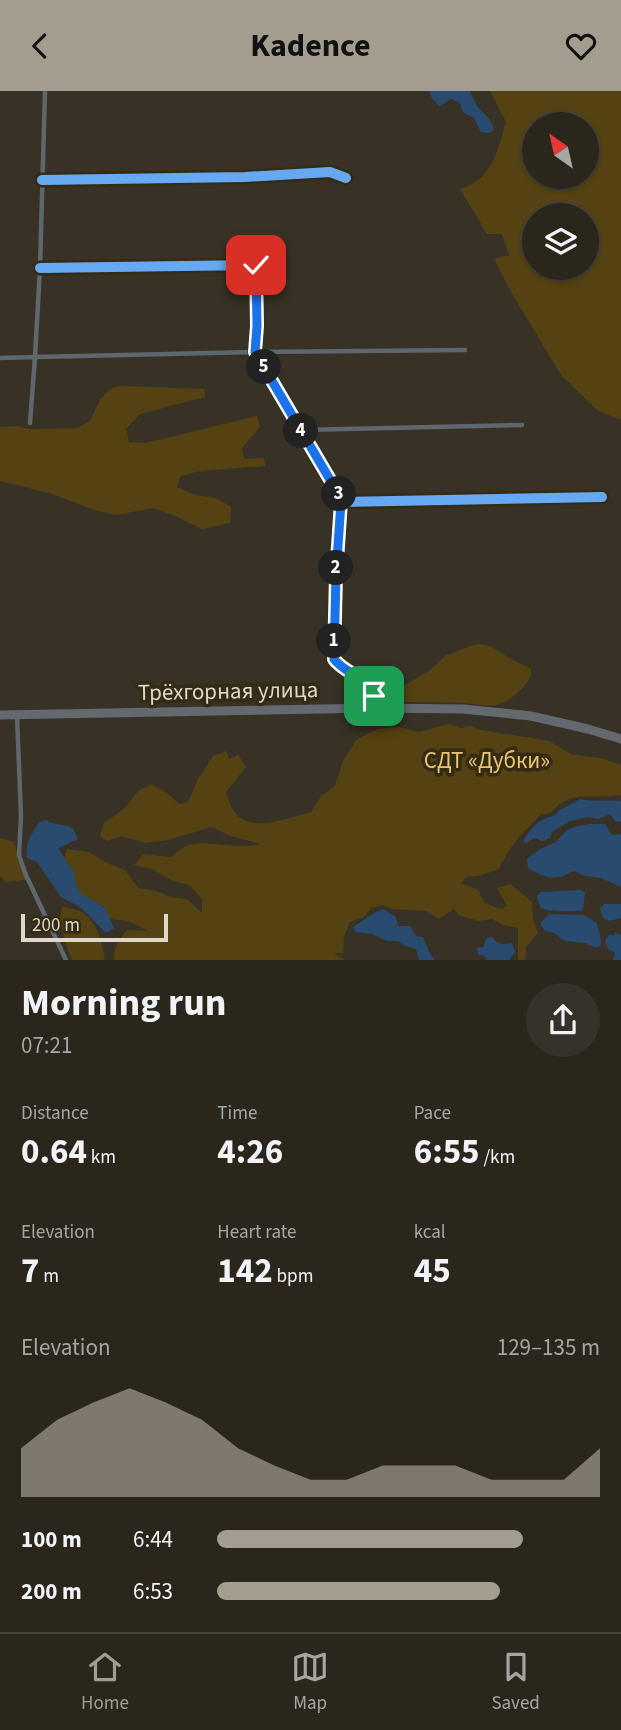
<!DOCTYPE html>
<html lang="en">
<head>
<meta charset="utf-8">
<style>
	body { margin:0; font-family:"Source Sans 3",sans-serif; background:#363229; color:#f1f3f6; height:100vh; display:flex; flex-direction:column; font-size:26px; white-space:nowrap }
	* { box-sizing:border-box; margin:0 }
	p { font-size:23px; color:#a5a5a3 }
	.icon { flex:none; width:38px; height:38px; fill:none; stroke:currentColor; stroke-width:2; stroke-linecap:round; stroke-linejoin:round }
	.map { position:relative; height:869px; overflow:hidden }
	.sheet { display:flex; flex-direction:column; background:#2a261c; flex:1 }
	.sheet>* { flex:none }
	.needle { width:46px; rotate:326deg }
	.tools { position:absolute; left:522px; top:21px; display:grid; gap:14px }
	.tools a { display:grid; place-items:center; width:77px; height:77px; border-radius:50%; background:#2a261c; box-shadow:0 2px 5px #0004,0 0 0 2px #46433b; font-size:35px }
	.scale { position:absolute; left:21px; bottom:18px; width:147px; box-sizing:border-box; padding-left:7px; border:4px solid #ddd6c9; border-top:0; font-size:19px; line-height:24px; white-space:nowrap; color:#ddd6c9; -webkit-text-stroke:5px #352b15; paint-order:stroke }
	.pin { position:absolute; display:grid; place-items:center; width:60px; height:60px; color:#fff; margin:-30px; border-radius:14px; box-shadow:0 4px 10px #0006 }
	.km { position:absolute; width:35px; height:35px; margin:-18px; border-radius:50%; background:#222; color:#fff; font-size:19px; line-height:35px; text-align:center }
	.round { display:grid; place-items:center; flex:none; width:74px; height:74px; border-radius:37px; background:#363229 }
	.headline { display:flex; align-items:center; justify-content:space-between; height:119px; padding:0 21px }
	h1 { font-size:38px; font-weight:700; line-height:52px }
	.figures { display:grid; grid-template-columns:repeat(3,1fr); gap:10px; height:119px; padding:7px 21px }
	.figures div { display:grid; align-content:center }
	.figures b { font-size:35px; font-weight:700 }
	.figures small { font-size:19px; font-weight:400 }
	.figures p { font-size:19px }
	.chart { height:196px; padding:14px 21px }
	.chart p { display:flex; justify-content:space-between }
	.chart svg { width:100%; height:126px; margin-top:7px; fill:#a39d90; opacity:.7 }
	ul { padding:0 21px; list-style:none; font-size:23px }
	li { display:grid; grid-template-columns:112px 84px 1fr; align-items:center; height:52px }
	li i { height:18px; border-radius:9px; background:#a39d90 }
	header { display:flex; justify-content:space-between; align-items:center; height:91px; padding:0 21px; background:#a39d90; color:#111; font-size:32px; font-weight:700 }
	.tab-bar { display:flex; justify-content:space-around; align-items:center; height:98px; border-top:2px solid #46433b; background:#2a261c; font-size:19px; color:#a5a5a3 }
	.tab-bar a { display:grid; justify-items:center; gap:4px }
	.tab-bar .selected { color:#a39d90 }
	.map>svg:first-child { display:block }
	.green { fill:#554212; fill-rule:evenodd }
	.water { fill:#294b70 }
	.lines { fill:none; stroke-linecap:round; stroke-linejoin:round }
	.street { stroke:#5e666e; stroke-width:4.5 }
	.highway { stroke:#63696f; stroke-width:9 }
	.cycleway-casing { stroke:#352b15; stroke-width:15 }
	.cycleway { stroke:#66a8f1; stroke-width:10 }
	.route-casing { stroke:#fff; stroke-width:14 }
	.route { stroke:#1a73e8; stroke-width:9 }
	.labels { text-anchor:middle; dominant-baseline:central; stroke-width:7; stroke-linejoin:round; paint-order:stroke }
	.street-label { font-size:23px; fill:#ddd6c9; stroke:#352b15 }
	.park-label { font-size:23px; fill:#eac570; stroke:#352b15 }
</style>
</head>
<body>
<header><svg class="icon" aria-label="back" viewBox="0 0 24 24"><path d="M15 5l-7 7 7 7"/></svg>Kadence<svg class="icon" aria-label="heart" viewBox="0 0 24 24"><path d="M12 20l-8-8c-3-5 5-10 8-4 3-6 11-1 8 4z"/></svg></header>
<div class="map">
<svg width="621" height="869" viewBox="0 0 621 869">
	<rect width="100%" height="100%" fill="#383226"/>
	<g class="green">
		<path d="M490,0H621V329L597,319L561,284L511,201L494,168L509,164L502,143H487L460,98C493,88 497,61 506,31ZM534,33H586V86H534ZM586,124V177H534V124Z"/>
		<polygon points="121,295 204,298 205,306 140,323 126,338 129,351 145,352 257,325 260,336 242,357 244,368 264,367 266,375 200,380 180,385 177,396 195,404 216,407 231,416 230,432 202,438 173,424 153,417 116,424 98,420 49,402 0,390 0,336 18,335 29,338 78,337 90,330 101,307 107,301 113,297"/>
		<path d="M480,553C493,555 495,558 506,565C513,570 523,573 531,578C533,591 512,609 500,613C489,617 473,612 461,612C437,611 413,611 388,611L385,607L388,604L430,579L445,565L473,554Z"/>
		<path d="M449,633L461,637L471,635L481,639L549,650L571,663L600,667L621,674V704C595,709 570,697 551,722L541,723C525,740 508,756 499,778L479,785L465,786L462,793L477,798L485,812L501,818L507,815L497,797L510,793L532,811L533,828L538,842L526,856L525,869H518V837L503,834L492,828L478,830L459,824L454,818L439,828L426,820L392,818L382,814L371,817L364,826L350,831L344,845L343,862H333L345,869H114C113,858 120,847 127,839L149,840L128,830L108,828L103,815L77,802L64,768L67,758L89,761L107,772L125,779L138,797L156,800L171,806L187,808L202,822V808L189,794L171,789L152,778L134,774L143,763L171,766C176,762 183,755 189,754C212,749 237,759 261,753L230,745L212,736L168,749L145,752L122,745L107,750L100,745L104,732L125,717L138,700L152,693L167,702L179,713L188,711L198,688L213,665L226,660L229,668L238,664L246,676L226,701C228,706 229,712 232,717C247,745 287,727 311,721L322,704L335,695L343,670L356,649L377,638L399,636L419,641Z"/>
		<polygon points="0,747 14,751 26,789 6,791 0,785"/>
		<path d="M62,816C94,818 100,842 105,869H72L68,860L59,828Z"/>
	</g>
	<g class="water">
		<polygon points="430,0 470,0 477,15 490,29 494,38 490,42 481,41 474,27 463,21 459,11 451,8 440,15 433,9 429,1"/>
		<path d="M580,708C594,711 607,709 621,710V731L615,730L610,723L598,728L588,726L570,730L552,741L550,747L542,750L534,747L525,753L524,748C532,736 540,727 554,725L560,719Z"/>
		<path d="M46,729C50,731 53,733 57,733C72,737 71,731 78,748L58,757L74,782L76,794L80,802L105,817L114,837L106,842L80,816L61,806L37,771L27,767C26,747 30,748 39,731Z"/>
		<path d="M591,733H605L612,744L621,743V796L601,787L585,785L574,780C554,791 546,787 528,777L527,768L540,758L556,751L567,739L577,735Z"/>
		<path d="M580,799L585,801L586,800C583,806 586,814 581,820C574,820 544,821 541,817C540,816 538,808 537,806L540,801Z"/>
		<path d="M604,813H621V827C608,831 603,832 600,817Z"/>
		<path d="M383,818L396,826L398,835H410L416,845L423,846L430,863L435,869H419L416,858L405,855L398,850H388L371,843L356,841L353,836C364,830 371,822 383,818Z"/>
		<path d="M550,823L584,824L597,832C598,840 602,847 601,855L596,857L585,852L564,850L554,842L546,840L541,835V831Z"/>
		<polygon points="615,841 621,844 621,869 613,869 615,863 613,860 609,859 605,851 609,844 614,844"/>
		<path d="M492,846C498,853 502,855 512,852L515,861L509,869H486L485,865L478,863L477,857L483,856L487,847Z"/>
	</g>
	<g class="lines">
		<g class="street">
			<polyline points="45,0 40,177 35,266 255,261 465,259"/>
			<polyline points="42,89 245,86 330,81 346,87"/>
			<path d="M40,177L256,174L257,235L255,261L339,404L341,411L336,484L334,568C344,581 367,588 372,598C375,603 373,610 373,616"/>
			<polyline points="0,267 35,266 30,332"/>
			<polyline points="301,339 522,334"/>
			<polyline points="341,411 602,406"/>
			<polyline points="17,625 21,725 19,764 25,782 66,869"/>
		</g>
		<polyline class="highway" points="0,624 373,617 463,618 531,625 588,638 621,648"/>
		<g class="cycleway-casing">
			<g id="cycleway">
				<polyline points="42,89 245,86 330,81 346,87"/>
				<path d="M40,177L256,174L257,235L255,261L339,404L341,411L336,484L334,568C344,581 367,589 372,599C375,604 373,611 373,617"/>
				<polyline points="341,411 602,406"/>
			</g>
		</g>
		<use href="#cycleway" class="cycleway"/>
	</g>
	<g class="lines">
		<g class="route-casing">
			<path id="route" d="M256,174L257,235L255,261L339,404L341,411L336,484L334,568C345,583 370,587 374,605"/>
		</g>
		<use href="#route" class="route"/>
	</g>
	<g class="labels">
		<g class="street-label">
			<text transform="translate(228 600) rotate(-1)">Трёхгорная улица</text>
		</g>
		<g class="park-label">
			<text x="487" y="669">СДТ «Дубки»</text>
		</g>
	</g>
</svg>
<div class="tools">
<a><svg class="needle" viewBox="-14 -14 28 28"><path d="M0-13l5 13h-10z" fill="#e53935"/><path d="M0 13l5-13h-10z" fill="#a5a5a3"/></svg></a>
<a><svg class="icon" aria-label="layers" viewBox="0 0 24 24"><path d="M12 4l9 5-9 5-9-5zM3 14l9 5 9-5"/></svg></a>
</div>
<div class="scale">200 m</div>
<div class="pin" style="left:374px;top:605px;background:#1e9e55"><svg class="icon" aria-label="arrive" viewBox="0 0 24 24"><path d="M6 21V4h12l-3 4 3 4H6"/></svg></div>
<div class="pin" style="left:256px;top:174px;background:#d93025"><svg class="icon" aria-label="check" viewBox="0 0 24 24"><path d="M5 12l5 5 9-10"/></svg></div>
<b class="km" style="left:334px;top:550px">1</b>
<b class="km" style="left:336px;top:477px">2</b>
<b class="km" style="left:339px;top:403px">3</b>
<b class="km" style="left:301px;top:340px">4</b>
<b class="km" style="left:264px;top:276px">5</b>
</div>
<section class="sheet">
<div class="headline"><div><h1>Morning run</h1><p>07:21</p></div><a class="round"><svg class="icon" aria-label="share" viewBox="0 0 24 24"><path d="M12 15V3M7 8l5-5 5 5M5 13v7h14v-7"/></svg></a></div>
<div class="figures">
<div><p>Distance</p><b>0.64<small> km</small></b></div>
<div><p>Time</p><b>4:26</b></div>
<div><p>Pace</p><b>6:55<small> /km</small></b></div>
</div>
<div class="figures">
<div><p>Elevation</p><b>7<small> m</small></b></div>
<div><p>Heart rate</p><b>142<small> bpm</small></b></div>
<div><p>kcal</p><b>45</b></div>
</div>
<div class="chart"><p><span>Elevation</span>129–135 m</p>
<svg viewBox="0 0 160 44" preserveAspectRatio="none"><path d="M0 44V27L10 17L20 11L30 6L40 11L50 17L60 27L70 33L80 38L90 38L100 33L110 33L120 33L130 38L140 38L150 38L160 27V44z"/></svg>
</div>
<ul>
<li><b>100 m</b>6:44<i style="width:80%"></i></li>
<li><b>200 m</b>6:53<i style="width:74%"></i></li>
</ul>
</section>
<nav class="tab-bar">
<a class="selected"><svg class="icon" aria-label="home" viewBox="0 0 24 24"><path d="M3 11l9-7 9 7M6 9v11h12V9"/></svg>Home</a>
<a><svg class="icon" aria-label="map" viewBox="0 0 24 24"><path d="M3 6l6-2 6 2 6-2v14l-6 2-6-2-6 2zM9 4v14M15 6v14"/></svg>Map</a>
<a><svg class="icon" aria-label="saved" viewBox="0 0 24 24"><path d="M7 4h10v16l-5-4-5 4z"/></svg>Saved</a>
</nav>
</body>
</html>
